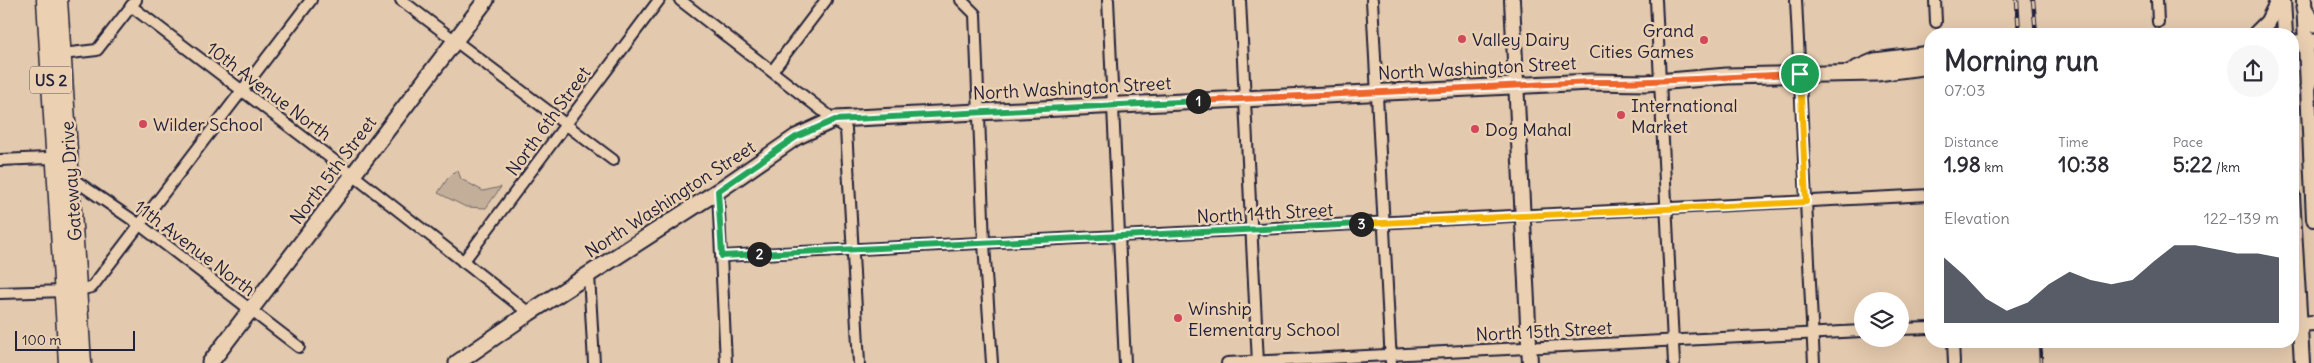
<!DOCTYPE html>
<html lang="en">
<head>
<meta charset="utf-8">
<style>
	body { margin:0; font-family:Delius,sans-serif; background:#f7f7f7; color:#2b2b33; height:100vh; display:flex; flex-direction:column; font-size:19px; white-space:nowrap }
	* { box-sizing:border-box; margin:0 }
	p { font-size:16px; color:#7c7c81 }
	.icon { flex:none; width:28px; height:28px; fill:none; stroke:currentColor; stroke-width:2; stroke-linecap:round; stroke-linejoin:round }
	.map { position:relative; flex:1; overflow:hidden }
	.sheet { position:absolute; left:1924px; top:28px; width:375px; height:320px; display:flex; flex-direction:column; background:#fff; border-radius:20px; box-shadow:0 5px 20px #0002 }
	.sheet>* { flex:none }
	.buttons { position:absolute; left:1854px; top:292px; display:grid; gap:10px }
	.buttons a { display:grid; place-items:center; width:55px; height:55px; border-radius:50%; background:#fff; box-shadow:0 5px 20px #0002; font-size:25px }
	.scale { position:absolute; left:15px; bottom:12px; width:120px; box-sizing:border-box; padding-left:5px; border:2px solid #22223b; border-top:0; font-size:14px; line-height:18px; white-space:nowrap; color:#22223b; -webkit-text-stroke:4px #ebd0b2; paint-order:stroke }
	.pin { position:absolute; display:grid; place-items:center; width:42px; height:42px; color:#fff; margin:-21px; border:2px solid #fff; border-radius:50%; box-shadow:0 1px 5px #0007 }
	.km { position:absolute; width:25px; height:25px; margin:-12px; border-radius:50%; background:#222; color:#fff; font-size:14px; line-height:25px; text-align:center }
	.round { display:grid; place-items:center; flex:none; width:52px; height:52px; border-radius:26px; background:#f7f7f7 }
	.head { display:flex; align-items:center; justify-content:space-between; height:85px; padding:0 20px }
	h1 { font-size:28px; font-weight:800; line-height:38px }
	.metrics { display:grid; grid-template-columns:repeat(3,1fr); gap:8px; height:85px; padding:5px 20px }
	.metrics div { display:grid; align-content:center }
	.metrics b { font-size:21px; font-weight:800 }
	.metrics small { font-size:14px; font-weight:400 }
	.metrics p { font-size:14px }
	.chart { height:140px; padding:10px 20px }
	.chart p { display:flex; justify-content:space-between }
	.chart svg { width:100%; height:90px; margin-top:5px; fill:#111827; opacity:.7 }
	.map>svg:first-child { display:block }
	.green { fill:#c3ae9a; stroke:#72686a }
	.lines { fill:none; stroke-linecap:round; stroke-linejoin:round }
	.street-casing { stroke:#22223b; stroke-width:14 }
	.secondary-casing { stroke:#22223b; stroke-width:18 }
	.primary-casing { stroke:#22223b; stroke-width:19 }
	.highway-casing { stroke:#22223b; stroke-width:21 }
	.street { stroke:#ebd0b2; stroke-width:10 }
	.secondary { stroke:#ebd0b2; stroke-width:14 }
	.primary { stroke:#ebd0b2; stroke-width:15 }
	.highway { stroke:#ebd0b2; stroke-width:18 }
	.rail-casing { stroke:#22223b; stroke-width:4.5 }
	.rail { stroke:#ebd0b2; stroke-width:2.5; stroke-dasharray:8; stroke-linecap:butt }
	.split-1-casing { stroke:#fff; stroke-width:10 }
	.split-2-casing { stroke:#fff; stroke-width:10 }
	.split-3-casing { stroke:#fff; stroke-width:10 }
	.split-4-casing { stroke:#fff; stroke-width:10 }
	.split-1 { stroke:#f0652b; stroke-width:6 }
	.split-2 { stroke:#22a559; stroke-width:6 }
	.split-3 { stroke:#22a559; stroke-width:6 }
	.split-4 { stroke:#f5b400; stroke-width:6 }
	.poi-dot { fill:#d1495b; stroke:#ebd0b2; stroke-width:2 }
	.labels { text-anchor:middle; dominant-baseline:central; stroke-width:5; stroke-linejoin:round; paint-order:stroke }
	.shield { fill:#ebd0b2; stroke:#5e565f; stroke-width:1 }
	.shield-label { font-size:16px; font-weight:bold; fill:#22223b }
	.poi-label { font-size:18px; fill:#22223b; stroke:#ebd0b2; text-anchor:start }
	.street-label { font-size:18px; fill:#22223b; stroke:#ebd0b2 }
</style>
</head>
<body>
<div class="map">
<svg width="2314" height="363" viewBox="0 0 2314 363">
	<rect width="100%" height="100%" fill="#e3c9ad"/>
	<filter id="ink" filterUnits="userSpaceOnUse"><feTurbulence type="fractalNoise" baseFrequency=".02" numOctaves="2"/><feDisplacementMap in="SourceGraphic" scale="10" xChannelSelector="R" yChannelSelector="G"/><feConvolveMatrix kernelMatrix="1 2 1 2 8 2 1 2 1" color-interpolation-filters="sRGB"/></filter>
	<g filter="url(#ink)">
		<polygon class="green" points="455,171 458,171 461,179 483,191 501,187 486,208 466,207 438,193 448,178"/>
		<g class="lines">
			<g class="street-casing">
				<g id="street">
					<polyline points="401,0 613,160"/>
					<polyline points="680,0 846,129 859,363"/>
					<polyline points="961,0 975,14 984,244 992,363"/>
					<polyline points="1108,0 1125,363"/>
					<polyline points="1240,0 1258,363"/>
					<polyline points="1372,0 1391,363"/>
					<polyline points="1656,0 1674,363"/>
					<polyline points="1796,0 1814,363"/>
					<polyline points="1935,0 1936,22"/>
					<polyline points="2157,0 2158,22"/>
					<polyline points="131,6 353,175 529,313"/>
					<polyline points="62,54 97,50 136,0"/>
					<polyline points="773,70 826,0"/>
					<polyline points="0,160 47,158 56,160"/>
					<polyline points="70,177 140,225 299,347"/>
					<polyline points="718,191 726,363"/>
					<polyline points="722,256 1930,195"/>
					<polyline points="463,262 659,0"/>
					<polyline points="589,275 594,363"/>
					<polyline points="78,290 92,287 311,0"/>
					<polyline points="0,293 65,291"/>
					<polyline points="1900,329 1930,328"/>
					<polyline points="1953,341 1954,363"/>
					<polyline points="1227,363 1862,331"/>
				</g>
			</g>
			<g class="secondary-casing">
				<g id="secondary">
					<polyline points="1512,0 1530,363"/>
					<polyline points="2283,0 2285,34"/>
					<polyline points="2304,0 2314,219"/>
					<polyline points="2292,195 2302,363"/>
					<polyline points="2299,324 2314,323"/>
				</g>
			</g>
			<g class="primary-casing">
				<g id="primary">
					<polyline points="2304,8 2314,24"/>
					<polyline points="2256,34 2268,22 2279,0"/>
					<polyline points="2292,43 2314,42"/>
					<polyline points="1854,70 1875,61 1930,54"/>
					<polyline points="2308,87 2314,66"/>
					<polyline points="210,363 486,0"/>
					<polyline points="457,363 529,313 718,191 796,137 835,119 1591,82 1646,83 1727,76 1877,73 1930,66"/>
				</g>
			</g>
			<g class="highway-casing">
				<g id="highway">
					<polyline points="46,0 68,363"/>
					<polyline points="58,0 82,363"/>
				</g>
			</g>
			<use href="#street" class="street"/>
			<use href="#secondary" class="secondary"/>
			<use href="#primary" class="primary"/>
			<use href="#highway" class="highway"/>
			<g class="rail-casing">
				<g id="rail">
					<polyline points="2017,0 2019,34"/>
					<polyline points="2033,0 2036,34"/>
					<polyline points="2040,341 2041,363"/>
				</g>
			</g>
			<use href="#rail" class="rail"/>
		</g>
	</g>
	<g class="lines" filter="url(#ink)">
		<g class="split-1-casing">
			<path id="split-1" d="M1198,101L1591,82C1661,83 1730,76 1800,74"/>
		</g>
		<g class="split-2-casing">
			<polyline id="split-2" points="759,254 722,256 718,191 796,137 835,120 1198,101"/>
		</g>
		<g class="split-3-casing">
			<polyline id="split-3" points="759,254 1361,224"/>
		</g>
		<g class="split-4-casing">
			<polyline id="split-4" points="1361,224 1806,202 1800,74"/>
		</g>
		<use href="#split-1" class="split-1"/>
		<use href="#split-2" class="split-2"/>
		<use href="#split-3" class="split-3"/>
		<use href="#split-4" class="split-4"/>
	</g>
	<g class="poi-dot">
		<circle cx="1462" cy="39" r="5"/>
		<circle cx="1704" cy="40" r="5"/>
		<circle cx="1621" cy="115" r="5"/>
		<circle cx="143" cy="124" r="5"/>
		<circle cx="1475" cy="129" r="5"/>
		<circle cx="1178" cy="318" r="5"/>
	</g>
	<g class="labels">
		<rect class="shield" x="30" y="66.5" width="42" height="27" rx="4"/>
		<g class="shield-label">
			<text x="51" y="80">US 2</text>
		</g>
		<g class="poi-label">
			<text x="1694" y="30" text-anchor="end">Grand<tspan x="1694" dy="21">Cities Games</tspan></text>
			<text x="1472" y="39">Valley Dairy</text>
			<text x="1631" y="105">International<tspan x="1631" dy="21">Market</tspan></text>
			<text x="153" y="124">Wilder School</text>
			<text x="1485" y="129">Dog Mahal</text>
			<text x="1188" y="308">Winship<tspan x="1188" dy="21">Elementary School</tspan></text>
		</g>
		<g class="street-label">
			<text transform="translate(1477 68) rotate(-3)">North Washington Street</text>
			<text transform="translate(1072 88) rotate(-3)">North Washington Street</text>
			<text transform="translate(269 91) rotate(37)">10th Avenue North</text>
			<text transform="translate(548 121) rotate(-54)">North 6th Street</text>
			<text transform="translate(333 170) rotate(-53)">North 5th Street</text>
			<text transform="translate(71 181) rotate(-94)">Gateway Drive</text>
			<text transform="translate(670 199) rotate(-33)">North Washington Street</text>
			<text transform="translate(1265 213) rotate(-3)">North 14th Street</text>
			<text transform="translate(195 248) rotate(37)">11th Avenue North</text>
			<text transform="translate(1544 331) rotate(-3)">North 15th Street</text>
		</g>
	</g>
</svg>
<div class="buttons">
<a><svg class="icon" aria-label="layers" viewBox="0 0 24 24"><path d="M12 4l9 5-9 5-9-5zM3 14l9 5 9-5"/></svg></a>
</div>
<div class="scale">100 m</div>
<div class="pin" style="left:1800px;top:74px;background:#1e9e55"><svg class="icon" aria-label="arrive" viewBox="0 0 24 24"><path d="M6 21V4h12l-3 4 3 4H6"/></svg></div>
<b class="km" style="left:1198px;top:101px">1</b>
<b class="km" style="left:759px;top:254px">2</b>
<b class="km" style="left:1361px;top:224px">3</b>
<section class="sheet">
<div class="head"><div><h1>Morning run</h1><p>07:03</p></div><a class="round"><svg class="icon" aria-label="share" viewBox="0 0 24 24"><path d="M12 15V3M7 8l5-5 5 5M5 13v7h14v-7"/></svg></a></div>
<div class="metrics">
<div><p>Distance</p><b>1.98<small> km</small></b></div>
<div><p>Time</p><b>10:38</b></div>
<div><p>Pace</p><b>5:22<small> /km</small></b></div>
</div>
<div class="chart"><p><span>Elevation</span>122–139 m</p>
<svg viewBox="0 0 160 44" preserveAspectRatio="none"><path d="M0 44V12L10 21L20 32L30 38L40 34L50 25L60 19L70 23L80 25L90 23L100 14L110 6L120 6L130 8L140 10L150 10L160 12V44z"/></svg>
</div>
</section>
</div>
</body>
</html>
